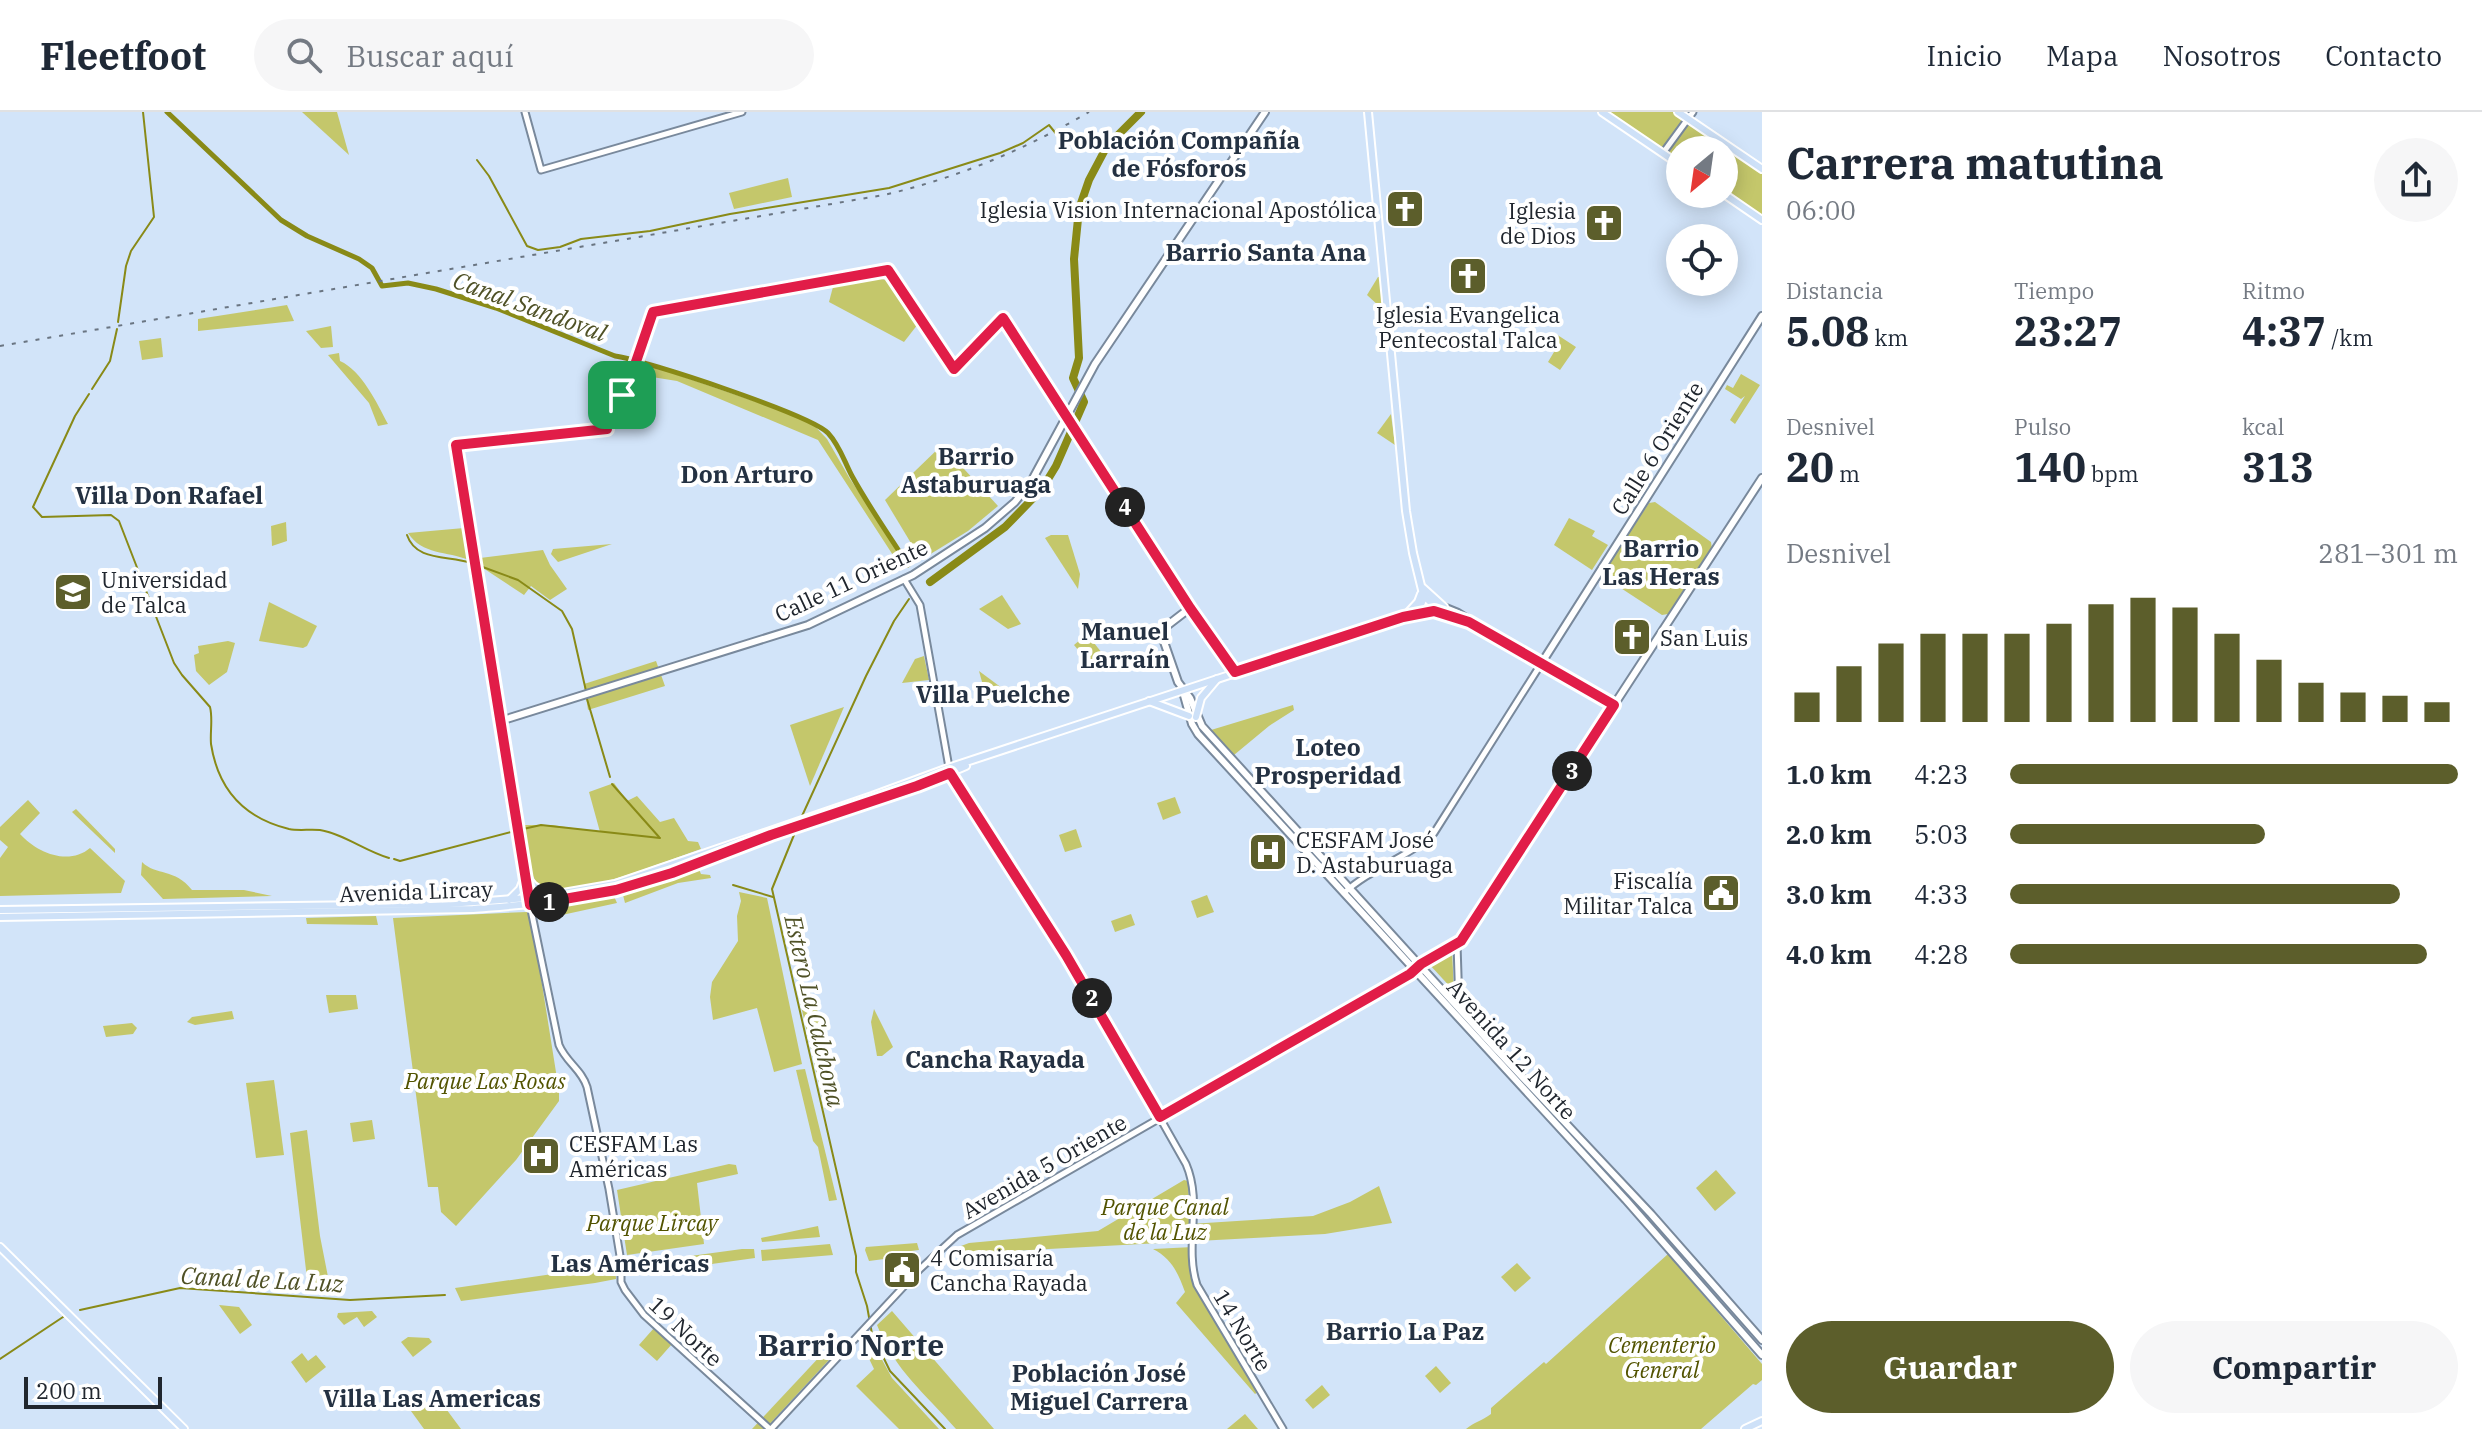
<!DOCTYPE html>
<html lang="es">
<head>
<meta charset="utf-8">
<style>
	body { margin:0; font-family:"IBM Plex Serif",serif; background:#f6f6f7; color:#1f2937; height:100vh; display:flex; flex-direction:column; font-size:30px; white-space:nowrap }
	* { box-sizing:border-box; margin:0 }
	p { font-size:26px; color:#747a83 }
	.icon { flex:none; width:44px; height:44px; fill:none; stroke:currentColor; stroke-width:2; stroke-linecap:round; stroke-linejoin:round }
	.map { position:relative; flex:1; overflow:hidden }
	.drawer { display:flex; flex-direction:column; background:#fff; width:720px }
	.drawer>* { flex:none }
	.needle { width:52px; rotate:209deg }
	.controls { position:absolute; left:1666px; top:24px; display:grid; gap:16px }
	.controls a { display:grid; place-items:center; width:72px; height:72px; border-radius:50%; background:#fff; box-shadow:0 4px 20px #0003; font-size:40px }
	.scale { position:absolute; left:24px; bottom:20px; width:138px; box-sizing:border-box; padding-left:8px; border:4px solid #20262e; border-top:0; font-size:22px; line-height:28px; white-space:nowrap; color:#20262e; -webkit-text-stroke:6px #fff; paint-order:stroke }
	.pin { position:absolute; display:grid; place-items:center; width:68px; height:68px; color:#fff; margin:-34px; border-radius:16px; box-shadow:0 4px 12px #0006 }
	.km { position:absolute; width:40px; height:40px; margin:-20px; border-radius:50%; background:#222; color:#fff; font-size:22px; line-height:40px; text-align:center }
	.round { display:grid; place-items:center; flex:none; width:84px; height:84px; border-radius:42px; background:#f6f6f7 }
	.summary { display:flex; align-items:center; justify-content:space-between; height:136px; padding:0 24px }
	h1 { font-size:44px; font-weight:700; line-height:60px }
	.metrics { display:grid; grid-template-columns:repeat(3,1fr); gap:12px; height:136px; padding:8px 24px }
	.metrics div { display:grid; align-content:center }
	.metrics b { font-size:40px; font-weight:700 }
	.metrics small { font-size:22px; font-weight:400 }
	.metrics p { font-size:22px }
	.chart { height:224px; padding:16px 24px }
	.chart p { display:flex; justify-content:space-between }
	.chart svg { width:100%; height:144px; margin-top:8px; stroke:#5c5e2b; stroke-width:6 }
	.action { display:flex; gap:16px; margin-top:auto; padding:16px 24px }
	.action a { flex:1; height:92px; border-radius:48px; background:#5c5e2b; color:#fff; font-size:32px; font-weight:700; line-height:92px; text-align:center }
	.action a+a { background:#f6f6f7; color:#1f2937 }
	ul { padding:0 24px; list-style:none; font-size:26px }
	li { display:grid; grid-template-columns:128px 96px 1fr; align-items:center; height:60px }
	li i { height:20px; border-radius:10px; background:#5c5e2b }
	header { display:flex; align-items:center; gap:48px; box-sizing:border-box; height:112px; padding:0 40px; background:#fff; border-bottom:2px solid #e0e1e3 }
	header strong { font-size:38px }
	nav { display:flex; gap:44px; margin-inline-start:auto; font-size:28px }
	.search { width:560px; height:72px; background:#f6f6f7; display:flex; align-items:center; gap:20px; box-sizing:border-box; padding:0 28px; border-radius:44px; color:#747a83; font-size:30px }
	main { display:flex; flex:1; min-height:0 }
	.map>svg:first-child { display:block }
	.green { fill:#c4c76b }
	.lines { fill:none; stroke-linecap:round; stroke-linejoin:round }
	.stream { stroke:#898a17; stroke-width:2 }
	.canal { stroke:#898a17; stroke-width:5 }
	.river { stroke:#898a17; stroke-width:8 }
	.tertiary-casing { stroke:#79899c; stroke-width:9 }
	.secondary-casing { stroke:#79899c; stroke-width:10 }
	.primary-casing { stroke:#fff; stroke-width:10 }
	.tertiary { stroke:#fff; stroke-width:5 }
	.secondary { stroke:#fff; stroke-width:6 }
	.primary { stroke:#cee1f8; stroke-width:6 }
	.rail { stroke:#6a7582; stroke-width:2; stroke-dasharray:4 8; stroke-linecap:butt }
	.route-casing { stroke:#fff; stroke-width:16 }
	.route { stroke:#e11d48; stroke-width:10 }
	.labels { text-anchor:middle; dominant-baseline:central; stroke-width:8; stroke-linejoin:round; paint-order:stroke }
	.poi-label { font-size:22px; fill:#20262e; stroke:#fff; text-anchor:start }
	.street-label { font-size:22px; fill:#20262e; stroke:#fff }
	.park-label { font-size:22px; font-style:italic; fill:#525300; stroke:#fff }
	.neighbourhood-label { font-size:24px; font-weight:bold; fill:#243142; stroke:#fff }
	.water-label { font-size:24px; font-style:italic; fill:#4f5126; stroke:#fff }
	.district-label { font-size:30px; font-weight:bold; fill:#243142; stroke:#fff }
</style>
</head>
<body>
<header>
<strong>Fleetfoot</strong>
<div class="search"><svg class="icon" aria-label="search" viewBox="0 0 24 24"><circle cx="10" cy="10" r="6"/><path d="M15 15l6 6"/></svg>Buscar aquí</div>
<nav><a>Inicio</a><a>Mapa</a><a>Nosotros</a><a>Contacto</a></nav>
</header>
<main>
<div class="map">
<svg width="1762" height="1317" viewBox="0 0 1762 1317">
	<rect width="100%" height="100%" fill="#d2e4f9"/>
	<g class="green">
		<polygon points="302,0 337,0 349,43"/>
		<polygon points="1607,0 1673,0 1762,60 1762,105 1724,79 1724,38 1680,38 1680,50"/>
		<polygon points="788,66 792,85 734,97 729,81"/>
		<polygon points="1378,165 1380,165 1383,194 1380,195 1367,183"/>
		<polygon points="877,166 886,168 918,212 904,230 829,190 834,171"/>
		<polygon points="287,193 294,209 198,219 198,207"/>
		<polygon points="331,214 333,235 321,236 306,219"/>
		<polygon points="1556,222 1576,235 1560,258 1548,250 1554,240 1548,235"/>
		<polygon points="161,226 163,245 142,248 139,229"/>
		<path d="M339,241L340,249C362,259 377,291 388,312L378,314L369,291L328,243Z"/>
		<polygon points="640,250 809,308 827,327 850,367 908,453 902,457 818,328 677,269 652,265 637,259"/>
		<polygon points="1741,262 1760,273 1735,312 1730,308 1745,284 1741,287 1725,277 1727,273 1733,276"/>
		<polygon points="1391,302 1395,333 1377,321"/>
		<polygon points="942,333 998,394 968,419 924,446 920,446 885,388"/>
		<polygon points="1655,390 1711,430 1712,437 1668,502 1662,503 1607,467 1604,459 1649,391"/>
		<polygon points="1569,406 1595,419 1592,424 1608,433 1592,458 1554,433"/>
		<polygon points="286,410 287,429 272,434 271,414"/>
		<path d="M464,416L469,448C447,439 422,443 408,421Z"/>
		<polygon points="1051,423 1068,423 1080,462 1078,477 1045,426"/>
		<polygon points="612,432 558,450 551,442 553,437"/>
		<polygon points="543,438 550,453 567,477 550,488 531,474 524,483 480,454 480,446"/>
		<polygon points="1002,483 1021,512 1008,517 979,497"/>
		<polygon points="269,490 317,514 307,534 303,536 259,529"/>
		<polygon points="1087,522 1109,550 1106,555 1095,558 1074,533"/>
		<polygon points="228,529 235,531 227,560 209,573 196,559 194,543 199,541 198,534"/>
		<polygon points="924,544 929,568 902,571 915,547"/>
		<polygon points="656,549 665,574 588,598 584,572"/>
		<polygon points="979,559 1010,582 987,588"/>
		<polygon points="1293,593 1294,598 1269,614 1234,643 1211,618"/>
		<polygon points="844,595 810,674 790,613"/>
		<path d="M614,671L627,689L637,684L660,710L674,706L688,729L698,730L701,737C660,751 604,775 560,777C550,777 544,774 536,770L530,758L523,713H552L600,720L589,680Z"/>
		<polygon points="1175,685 1181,701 1163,708 1157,691"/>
		<path d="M28,688L40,701L20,722C37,741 69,754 90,736L125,769L121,781L0,784V746L8,735L0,728V715Z"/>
		<polygon points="76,697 115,737 115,741 72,700"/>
		<polygon points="1076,717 1082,735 1065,740 1059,723"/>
		<path d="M142,750C156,764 175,756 192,778H244L272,784L163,787L141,763Z"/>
		<polygon points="698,755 701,762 710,763 711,766 678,771 625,791 622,779"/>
		<polygon points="739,780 767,786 802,952 774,960 757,896 713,908 710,885 712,870 738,829 737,804 741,789"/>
		<polygon points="613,782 617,791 539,808 538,798 565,795"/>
		<polygon points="1207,783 1214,800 1197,806 1191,789"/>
		<polygon points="527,800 531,803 559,979 559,989 516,1048 456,1114 441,1100 438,1075 428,1075 393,806"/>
		<polygon points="1131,802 1135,813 1115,820 1111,809"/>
		<polygon points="376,804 378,813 307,812 306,806"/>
		<polygon points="1452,839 1454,879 1429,852"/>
		<polygon points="797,877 814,883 838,993 825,997"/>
		<polygon points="326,883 356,883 358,897 329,901"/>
		<polygon points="874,897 893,935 882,944 877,944 871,910"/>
		<polygon points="232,899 234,907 195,913 187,910 192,905"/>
		<polygon points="132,911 137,916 133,922 106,925 103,914"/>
		<polygon points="805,957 837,1088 829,1089 818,1035 813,1029 796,958"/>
		<polygon points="274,968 284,1043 256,1046 246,971"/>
		<polygon points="372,1008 375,1027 353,1030 350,1011"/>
		<polygon points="307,1018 320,1124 330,1175 308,1175 290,1021"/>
		<polygon points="729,1052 736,1053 738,1062 697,1071 704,1132 627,1143 617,1078"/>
		<polygon points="1716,1058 1736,1081 1715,1099 1696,1076"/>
		<polygon points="1184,1068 1188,1069 1190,1112 1313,1104 1350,1090 1379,1074 1392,1111 1325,1122 957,1142 961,1134 969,1131 1098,1119"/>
		<polygon points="818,1114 820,1125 762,1130 761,1126"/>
		<polygon points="917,1131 919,1138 911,1139 907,1144 869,1149 865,1138 866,1135"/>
		<polygon points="830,1132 833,1143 762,1149 761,1138"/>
		<path d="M1193,1135L1194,1168L1259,1279L1255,1282L1176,1191L1185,1180C1178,1161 1172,1147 1153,1137Z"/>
		<polygon points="742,1137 754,1137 755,1146 625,1164 624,1153"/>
		<path d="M1668,1142L1762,1252V1268L1756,1273L1753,1272L1701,1317H1466C1474,1310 1482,1309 1491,1302V1296L1544,1250L1546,1252Z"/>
		<polygon points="1517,1151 1531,1166 1515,1180 1501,1165"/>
		<polygon points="615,1153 616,1167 595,1171 461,1189 455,1176"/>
		<polygon points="219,1193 239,1195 252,1213 240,1222"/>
		<polygon points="372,1199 377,1205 364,1215 357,1205 344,1213 337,1205 338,1201"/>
		<path d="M892,1199L994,1317H956C925,1281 895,1259 877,1213Z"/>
		<polygon points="654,1216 672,1232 657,1249 639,1233"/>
		<polygon points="868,1222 892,1266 939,1317 899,1317 856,1274 874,1257 861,1230"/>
		<polygon points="408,1225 429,1226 432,1230 413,1245 401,1230"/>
		<polygon points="841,1235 765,1317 752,1317 824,1240"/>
		<polygon points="302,1241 308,1249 316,1243 326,1255 306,1271 291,1250"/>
		<polygon points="1436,1254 1451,1271 1440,1281 1425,1264"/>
		<polygon points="1322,1273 1330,1283 1313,1297 1305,1288"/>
		<polygon points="415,1280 427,1294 438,1286 461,1317 424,1317 403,1288"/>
		<polygon points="1245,1302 1258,1317 1227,1317"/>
	</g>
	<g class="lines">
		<g class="stream">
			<polyline points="1102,33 1106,37"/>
			<polyline points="477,48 489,64 527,134 538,138 560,135 581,127 650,119 730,102 889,76 1000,41 1023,31 1049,13 1062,29 1090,27 1100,29"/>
			<polyline points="118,210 126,154 131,139 154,105 143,0"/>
			<polyline points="92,277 110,249 117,217"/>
			<path d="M89,282L75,304L33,395L42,405L111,403L119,409L174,551L182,563L210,595C213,607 210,619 211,632C218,677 244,706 289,717C299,719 309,717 320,718C344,722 365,739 389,746"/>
			<path d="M407,423C416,450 449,443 471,451"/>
			<polyline points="480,454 518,468 562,499 572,517 586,579"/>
			<polyline points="587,587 610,665"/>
			<polyline points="612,672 659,725"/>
			<polyline points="802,704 866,564 894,509 909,487"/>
			<polyline points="523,717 541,713 660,726"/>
			<polyline points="796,718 772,777 856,1144 856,1160 867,1194 872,1222 890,1259 945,1317"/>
			<polyline points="394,747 400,749 515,719"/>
			<polyline points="733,773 773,785"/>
			<polyline points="80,1198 180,1176 350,1188 445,1183"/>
			<polyline points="0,1247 63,1205"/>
		</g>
		<path class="canal" d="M167,0L281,108L307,124L359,147L372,156L382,174L408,171L436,177L496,196L615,244C645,248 811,303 828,321C840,334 844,349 852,364C869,395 889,423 908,453"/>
		<polyline class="river" points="930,470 1005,415 1042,377 1056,354 1084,290 1073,266 1079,246 1074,147 1079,97 1089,68 1107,34 1141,0"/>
		<g class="tertiary-casing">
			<g id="tertiary">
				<polyline points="525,0 541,58 742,0"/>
				<polyline points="1663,41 1693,0"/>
				<path d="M904,467L920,493L950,661L1087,877L1186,1052C1203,1091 1184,1134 1197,1173L1283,1317"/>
				<polyline points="500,609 456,333 607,317 598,291 618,286 626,279 653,200 888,158 954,257 1003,206 1066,304"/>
				<path d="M1344,781C1371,756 1409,745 1434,721L1541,552"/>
				<path d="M530,793L559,933C566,950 582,958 587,975L609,1077L621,1150V1170L625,1178L644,1203L770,1317"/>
				<polyline points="1457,832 1459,895"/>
				<polyline points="771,1317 920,1157 957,1123 1410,862 1421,852 1461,829 1614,593"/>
			</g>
		</g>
		<g class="secondary-casing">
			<g id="secondary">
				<polyline points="1066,304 1190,496 1235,560"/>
				<polyline points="1190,496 1164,516 1162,524 1178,570 1190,586 1202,614 1493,934 1651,1102 1762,1228"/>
				<polyline points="1417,497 1436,492 1458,501 1541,552 1614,593 1762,366"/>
				<polyline points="1414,502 1434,499 1465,508"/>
				<polyline points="1541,552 1762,204"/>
				<polyline points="1183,580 1192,612 1198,622 1626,1088 1762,1243"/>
				<polyline points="530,790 500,609 808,513 913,463 985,416 1015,390 1031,370 1095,252 1265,0"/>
			</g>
		</g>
		<g class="primary-casing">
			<g id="primary">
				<polyline points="1602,0 1680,53"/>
				<polyline points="1678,0 1762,57"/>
				<polyline points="1724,82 1762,108"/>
				<polyline points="1423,476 1444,495"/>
				<polyline points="1425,485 1442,501"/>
				<polyline points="1407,502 1418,490 1421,482"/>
				<polyline points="1149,589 1189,604"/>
				<polyline points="1196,605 1201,586 1217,567"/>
				<polyline points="509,788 520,777 525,764 534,774 549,784"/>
				<polyline points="0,798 449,792 540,785 615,772 872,684 948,656 1417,501 1424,486 1413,441 1406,399 1368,0"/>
				<path d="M0,805L473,797C521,793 570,790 617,778C671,764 720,741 772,723C837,699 903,682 966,654"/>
				<polyline points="0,1135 184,1317"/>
				<polyline points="1745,1317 1762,1309"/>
			</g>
		</g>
		<use href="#tertiary" class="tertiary"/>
		<use href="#secondary" class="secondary"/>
		<use href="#primary" class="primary"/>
		<path class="rail" d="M0,234L884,83C957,66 1024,38 1089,0"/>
	</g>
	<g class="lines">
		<g class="route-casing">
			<polygon id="route" points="888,158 954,257 1003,206 1190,496 1235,560 1403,505 1434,499 1469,510 1614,593 1461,829 1421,852 1410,862 1160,1005 1066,843 950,661 917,674 771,723 672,761 616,778 530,793 456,333 607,317 598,291 618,286 626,279 653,200"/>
		</g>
		<use href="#route" class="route"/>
	</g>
	<defs>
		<g id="church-square" transform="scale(2)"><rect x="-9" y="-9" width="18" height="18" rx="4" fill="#5c5e2b" stroke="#fff"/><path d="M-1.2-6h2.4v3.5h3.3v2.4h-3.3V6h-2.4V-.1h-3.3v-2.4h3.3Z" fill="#fff"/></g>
		<g id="university-square" transform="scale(2)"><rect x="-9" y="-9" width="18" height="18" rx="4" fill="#5c5e2b" stroke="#fff"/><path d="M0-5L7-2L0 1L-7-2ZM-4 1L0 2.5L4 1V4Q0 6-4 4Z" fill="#fff"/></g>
		<g id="hospital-square" transform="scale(2)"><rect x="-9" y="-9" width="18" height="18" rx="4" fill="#5c5e2b" stroke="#fff"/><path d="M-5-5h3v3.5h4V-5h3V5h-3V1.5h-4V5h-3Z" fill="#fff"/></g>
		<g id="civic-square" transform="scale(2)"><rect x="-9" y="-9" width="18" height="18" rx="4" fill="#5c5e2b" stroke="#fff"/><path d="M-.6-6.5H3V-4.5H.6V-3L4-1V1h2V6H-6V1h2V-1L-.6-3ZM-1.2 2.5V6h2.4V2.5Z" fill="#fff"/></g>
	</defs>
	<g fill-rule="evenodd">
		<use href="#church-square" x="1405" y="97"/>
		<use href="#church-square" x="1604" y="111"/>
		<use href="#church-square" x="1468" y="164"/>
		<use href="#university-square" x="73" y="480"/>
		<use href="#church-square" x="1632" y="525"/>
		<use href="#hospital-square" x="1268" y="740"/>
		<use href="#civic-square" x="1721" y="781"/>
		<use href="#hospital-square" x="541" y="1044"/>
		<use href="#civic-square" x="902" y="1158"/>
	</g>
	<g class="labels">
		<g class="poi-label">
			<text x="1377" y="97" text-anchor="end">Iglesia Vision Internacional Apostólica</text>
			<text x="1576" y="98" text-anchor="end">Iglesia<tspan x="1576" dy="25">de Dios</tspan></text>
			<text x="1468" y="202" text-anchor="middle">Iglesia Evangelica<tspan x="1468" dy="25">Pentecostal Talca</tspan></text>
			<text x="101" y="467">Universidad<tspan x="101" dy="25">de Talca</tspan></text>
			<text x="1660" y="525">San Luis</text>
			<text x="1296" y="727">CESFAM José<tspan x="1296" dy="25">D. Astaburuaga</tspan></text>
			<text x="1693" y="768" text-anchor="end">Fiscalía<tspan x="1693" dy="25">Militar Talca</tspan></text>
			<text x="569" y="1031">CESFAM Las<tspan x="569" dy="25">Américas</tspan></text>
			<text x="930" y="1145">4 Comisaría<tspan x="930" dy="25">Cancha Rayada</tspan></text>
		</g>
		<g class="street-label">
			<text transform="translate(1657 336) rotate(-58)">Calle 6 Oriente</text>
			<text transform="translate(851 468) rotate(-25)">Calle 11 Oriente</text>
			<text transform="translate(416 779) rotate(-2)">Avenida Lircay</text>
			<text transform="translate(1512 937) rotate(48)">Avenida 12 Norte</text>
			<text transform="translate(1044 1054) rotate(-30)">Avenida 5 Oriente</text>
			<text transform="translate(1243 1218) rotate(59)">14 Norte</text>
			<text transform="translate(686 1219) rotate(43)">19 Norte</text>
		</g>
		<g class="park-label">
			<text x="485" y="968">Parque Las Rosas</text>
			<text x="1165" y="1094">Parque Canal<tspan x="1165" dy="25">de la Luz</tspan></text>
			<text x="652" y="1110">Parque Lircay</text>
			<text x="1662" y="1232">Cementerio<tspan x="1662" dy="25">General</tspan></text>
		</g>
		<g class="neighbourhood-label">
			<text x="1179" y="28">Población Compañía<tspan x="1179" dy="28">de Fósforos</tspan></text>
			<text x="1266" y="140">Barrio Santa Ana</text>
			<text x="976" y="344">Barrio<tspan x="976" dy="28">Astaburuaga</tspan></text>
			<text x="747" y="362">Don Arturo</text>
			<text x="169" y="383">Villa Don Rafael</text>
			<text x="1661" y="436">Barrio<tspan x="1661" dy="28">Las Heras</tspan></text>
			<text x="1125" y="519">Manuel<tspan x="1125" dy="28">Larraín</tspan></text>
			<text x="993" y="582">Villa Puelche</text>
			<text x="1328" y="635">Loteo<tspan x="1328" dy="28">Prosperidad</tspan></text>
			<text x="995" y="947">Cancha Rayada</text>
			<text x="630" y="1151">Las Américas</text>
			<text x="1405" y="1219">Barrio La Paz</text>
			<text x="1099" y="1261">Población José<tspan x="1099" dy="28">Miguel Carrera</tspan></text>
			<text x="432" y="1286">Villa Las Americas</text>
		</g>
		<g class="water-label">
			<text transform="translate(530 194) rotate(20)">Canal Sandoval</text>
			<text transform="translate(815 899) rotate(77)">Estero La Calchona</text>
			<text transform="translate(262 1167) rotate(3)">Canal de La Luz</text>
		</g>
		<g class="district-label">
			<text x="851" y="1232">Barrio Norte</text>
		</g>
	</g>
</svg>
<div class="controls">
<a><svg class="needle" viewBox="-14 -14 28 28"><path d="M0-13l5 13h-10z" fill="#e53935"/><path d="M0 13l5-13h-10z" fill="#747a83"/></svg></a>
<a><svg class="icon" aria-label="locate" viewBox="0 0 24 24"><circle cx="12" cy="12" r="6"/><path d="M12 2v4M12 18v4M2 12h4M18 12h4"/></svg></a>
</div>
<div class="scale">200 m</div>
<div class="pin" style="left:622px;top:283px;background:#1e9e55"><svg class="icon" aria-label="arrive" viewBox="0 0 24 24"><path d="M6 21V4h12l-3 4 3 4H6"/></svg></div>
<b class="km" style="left:549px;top:790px">1</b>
<b class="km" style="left:1092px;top:886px">2</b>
<b class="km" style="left:1572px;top:659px">3</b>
<b class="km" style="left:1125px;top:395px">4</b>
</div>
<section class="drawer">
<div class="summary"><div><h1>Carrera matutina</h1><p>06:00</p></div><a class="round"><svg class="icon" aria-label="share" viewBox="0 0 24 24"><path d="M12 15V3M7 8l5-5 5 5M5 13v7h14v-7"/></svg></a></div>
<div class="metrics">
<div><p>Distancia</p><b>5.08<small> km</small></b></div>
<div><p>Tiempo</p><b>23:27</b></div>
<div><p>Ritmo</p><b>4:37<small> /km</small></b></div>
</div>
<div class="metrics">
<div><p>Desnivel</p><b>20<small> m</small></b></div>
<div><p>Pulso</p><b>140<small> bpm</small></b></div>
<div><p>kcal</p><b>313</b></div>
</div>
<div class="chart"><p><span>Desnivel</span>281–301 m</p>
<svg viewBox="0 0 160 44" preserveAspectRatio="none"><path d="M5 44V35M15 44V27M25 44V20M35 44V17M45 44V17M55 44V17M65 44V14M75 44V8M85 44V6M95 44V9M105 44V17M115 44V25M125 44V32M135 44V35M145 44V36M155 44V38"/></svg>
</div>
<ul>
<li><b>1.0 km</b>4:23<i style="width:100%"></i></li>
<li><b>2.0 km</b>5:03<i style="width:57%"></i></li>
<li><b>3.0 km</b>4:33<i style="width:87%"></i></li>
<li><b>4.0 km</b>4:28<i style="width:93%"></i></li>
</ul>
<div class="action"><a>Guardar</a><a>Compartir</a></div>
</section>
</main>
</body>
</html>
